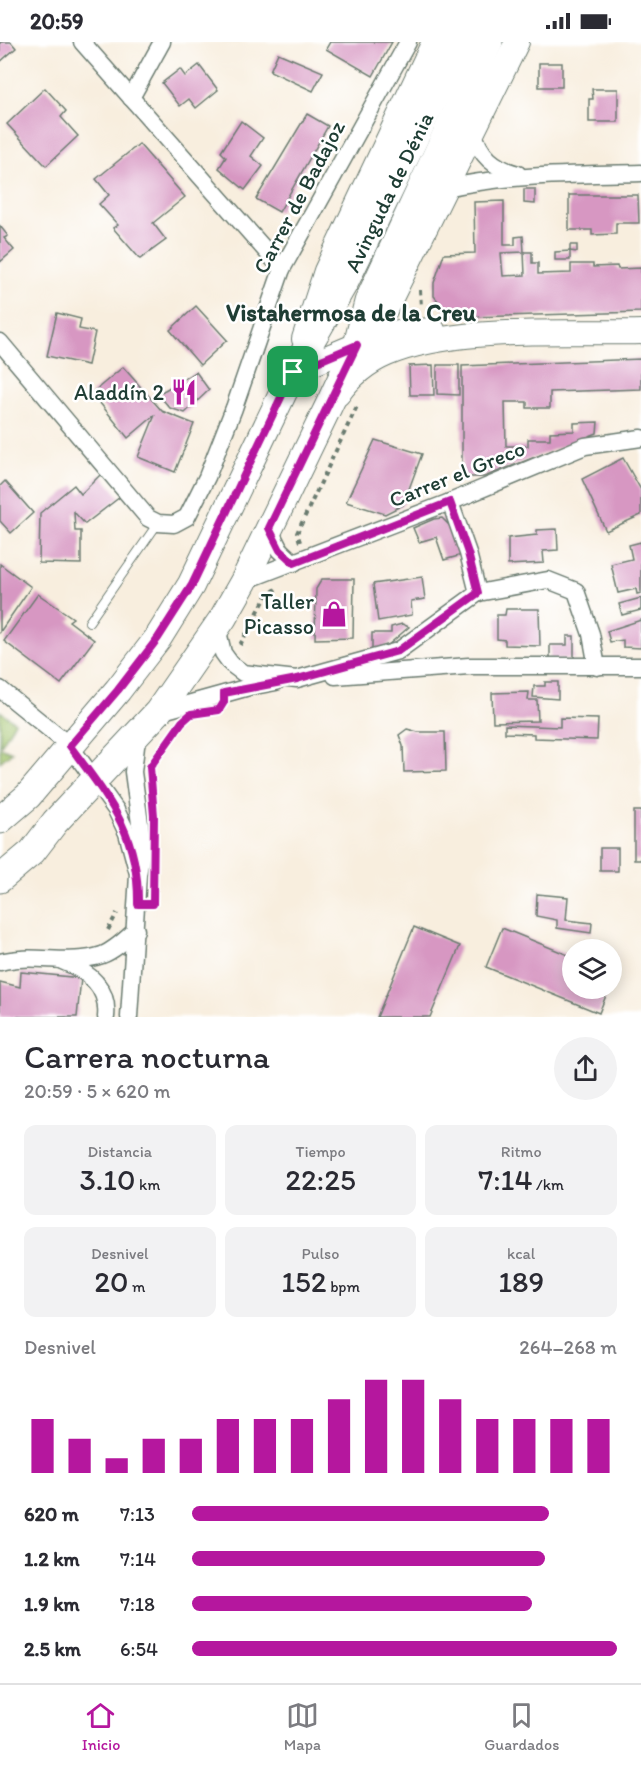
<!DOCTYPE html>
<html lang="es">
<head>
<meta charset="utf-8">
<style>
	body { margin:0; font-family:Itim,sans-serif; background:#f2f2f3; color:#2b2b33; height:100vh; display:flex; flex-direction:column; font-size:22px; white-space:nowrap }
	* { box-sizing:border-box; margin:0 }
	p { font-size:20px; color:#7c7c81 }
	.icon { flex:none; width:33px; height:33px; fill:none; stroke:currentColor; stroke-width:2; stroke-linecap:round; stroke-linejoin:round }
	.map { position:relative; height:975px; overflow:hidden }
	.sheet { display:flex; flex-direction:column; background:#fff; flex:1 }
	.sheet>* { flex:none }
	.controls { position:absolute; left:562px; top:897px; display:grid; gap:12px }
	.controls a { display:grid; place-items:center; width:60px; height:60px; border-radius:50%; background:#fff; box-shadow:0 3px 15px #0003; font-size:30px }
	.pin { position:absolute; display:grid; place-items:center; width:51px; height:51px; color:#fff; margin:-26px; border-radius:12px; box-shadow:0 3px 9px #0006 }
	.round { display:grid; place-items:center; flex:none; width:63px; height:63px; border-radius:32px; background:#f2f2f3 }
	.summary { display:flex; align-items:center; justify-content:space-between; height:102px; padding:0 24px }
	h1 { font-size:33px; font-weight:600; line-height:45px }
	.metrics { display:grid; grid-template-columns:repeat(3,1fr); gap:9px; height:102px; padding:6px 24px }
	.metrics div { display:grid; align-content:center; border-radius:12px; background:#f2f2f3; text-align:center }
	.metrics b { font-size:30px; font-weight:600 }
	.metrics small { font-size:16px; font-weight:400 }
	.metrics p { font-size:16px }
	.chart { height:168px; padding:12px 24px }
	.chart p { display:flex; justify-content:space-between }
	.chart svg { width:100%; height:108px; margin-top:6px; stroke:#b5179e; stroke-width:6 }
	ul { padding:0 24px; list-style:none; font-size:20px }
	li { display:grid; grid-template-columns:96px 72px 1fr; align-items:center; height:45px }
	li i { height:15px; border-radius:8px; background:#b5179e }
	.status { display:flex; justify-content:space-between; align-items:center; height:42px; padding:0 30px; background:#fff; direction:ltr }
	.status svg { height:16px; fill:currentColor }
	.tabs { display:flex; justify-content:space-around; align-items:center; height:84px; border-top:2px solid #e1e1e2; background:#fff; font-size:16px; color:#7c7c81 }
	.tabs a { display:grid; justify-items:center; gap:3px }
	.tabs .selected { color:#b5179e }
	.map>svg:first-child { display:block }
	.green { fill:#a1c26a; stroke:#60804f; stroke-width:1.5 }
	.building { fill:#d797c2 }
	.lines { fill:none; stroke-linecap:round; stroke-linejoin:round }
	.service-casing { stroke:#6b7b70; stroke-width:10 }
	.minor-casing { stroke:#6b7b70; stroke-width:19 }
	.secondary-casing { stroke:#6b7b70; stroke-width:26 }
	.primary-casing { stroke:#6b7b70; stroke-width:29 }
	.path { stroke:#6b7b70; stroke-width:4; stroke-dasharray:4.5 4.5; stroke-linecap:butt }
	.service { stroke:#fff; stroke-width:8 }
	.minor { stroke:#fff; stroke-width:16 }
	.secondary { stroke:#fff; stroke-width:24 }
	.primary { stroke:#fff; stroke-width:27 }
	.route-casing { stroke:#fff; stroke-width:12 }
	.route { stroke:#b5179e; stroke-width:8 }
	.labels { text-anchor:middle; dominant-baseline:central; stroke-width:5; stroke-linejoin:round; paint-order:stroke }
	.street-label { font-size:22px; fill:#1f3d34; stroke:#fff }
	.poi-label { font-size:22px; fill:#1f3d34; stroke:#fff; text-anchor:end }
	.neighbourhood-label { font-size:24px; font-weight:bold; fill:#1f3d34; stroke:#fff }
</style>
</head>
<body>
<div class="status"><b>20:59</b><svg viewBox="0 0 49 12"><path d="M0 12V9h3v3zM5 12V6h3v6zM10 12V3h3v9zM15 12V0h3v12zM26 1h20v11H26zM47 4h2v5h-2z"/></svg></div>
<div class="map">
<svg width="641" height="975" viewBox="0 0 641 975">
	<rect width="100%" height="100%" fill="#fff"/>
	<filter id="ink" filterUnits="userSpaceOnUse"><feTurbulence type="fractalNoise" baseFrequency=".0167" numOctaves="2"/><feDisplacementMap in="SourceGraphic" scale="12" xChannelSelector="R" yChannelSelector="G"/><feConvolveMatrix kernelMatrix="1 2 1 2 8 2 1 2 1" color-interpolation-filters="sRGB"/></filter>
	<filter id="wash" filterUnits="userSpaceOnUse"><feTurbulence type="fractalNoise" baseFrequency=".008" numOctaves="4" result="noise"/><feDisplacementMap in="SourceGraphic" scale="24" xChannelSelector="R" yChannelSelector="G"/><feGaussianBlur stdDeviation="1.35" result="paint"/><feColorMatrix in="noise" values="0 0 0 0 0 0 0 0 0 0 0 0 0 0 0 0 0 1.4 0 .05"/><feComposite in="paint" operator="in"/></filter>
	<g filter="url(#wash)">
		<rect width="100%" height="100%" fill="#f8eede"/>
		<polygon class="green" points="0,669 15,680 0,705 12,710 0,720"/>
		<g id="blocks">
			<g class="building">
				<polygon points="0,0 11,0 16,6 0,20"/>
				<polygon points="330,0 392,0 373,34 326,7"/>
				<polygon points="278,11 323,30 313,49 270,29"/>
				<rect x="539" y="21" width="23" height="24"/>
				<polygon points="199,23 218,48 196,66 189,57 180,64 162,41 180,27 185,34"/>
				<polygon points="45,46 66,69 61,75 78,94 46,124 7,82"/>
				<polygon points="592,47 618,47 618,80 589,80 589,57 593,57"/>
				<polygon points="307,72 328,84 279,170 256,157"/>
				<polygon points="241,79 263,96 251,114 263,124 245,148 219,126 226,115 221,110"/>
				<polygon points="139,102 185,155 153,181 166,198 140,217 113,186 118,183 99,162 109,153 96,137"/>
				<polygon points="524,147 535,147 535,162 524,161"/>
				<polygon points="569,153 638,153 639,181 616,181 616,192 592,193 592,188 569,188"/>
				<polygon points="504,159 504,203 515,203 515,195 523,194 524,210 501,211 503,234 525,233 524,210 532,210 532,221 538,221 538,232 571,231 571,222 593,222 593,225 617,224 618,227 641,226 641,270 470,275 456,274 446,269 434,254 434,241 444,212 475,211 474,160"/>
				<polygon points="0,184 8,194 4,196 14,208 0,220"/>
				<polygon points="570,203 577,203 577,210 570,209"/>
				<polygon points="570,209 570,218 555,218 555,210"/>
				<polygon points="196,264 227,298 200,323 170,288"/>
				<polygon points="57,271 81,277 79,287 95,290 88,323 47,314"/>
				<polygon points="641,317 641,347 550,350 550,366 527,366 527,360 505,360 506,404 528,404 528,397 550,397 550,390 574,389 574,381 598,380 597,391 484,435 462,435 462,324"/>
				<polygon points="433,323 434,353 410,353 409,324"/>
				<polygon points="437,323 459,323 459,353 437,352"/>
				<polygon points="123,325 162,369 194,382 175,430 138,415 155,373 128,396 92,351"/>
				<polygon points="196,330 209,348 185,371 170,366 158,352"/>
				<polygon points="375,398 422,412 403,463 385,472 346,460"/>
				<polygon points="623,416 641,448 641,473 606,489 582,437"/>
				<polygon points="101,432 120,455 85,482 74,470 75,489 81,489 81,522 39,521 40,471 74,443 81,452"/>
				<polygon points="5,439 33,471 11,491 0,479 0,444"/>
				<polygon points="442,476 453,487 462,513 444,518 436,495 419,500 413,486 434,477"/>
				<polygon points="557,487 558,508 543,509 544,521 508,523 508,496 537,493 537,488"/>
				<polygon points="641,500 641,551 637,552 636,547 618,551 611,522 632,517 629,503"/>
				<polygon points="0,522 31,545 0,590"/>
				<polygon points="422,535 425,557 411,559 412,573 378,579 373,542"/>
				<polygon points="322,537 354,537 353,596 315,597 316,547"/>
				<polygon points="38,552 73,576 69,579 94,598 61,642 4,599"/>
				<polygon points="641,556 641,568 622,573 619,562"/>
				<polygon points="506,567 539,567 540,604 505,603 505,598 497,597 497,573 505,573"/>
				<polygon points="641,578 641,606 623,605 623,598 610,600 607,589"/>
				<polygon points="402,582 409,585 380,610 372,610 372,591 391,591 391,585"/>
				<polygon points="567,594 574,594 574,617 550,617 550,603 567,603"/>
				<polygon points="545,640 558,640 558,657 533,655 534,644 545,644"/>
				<polygon points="529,650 528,658 537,658 538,679 493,680 492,651"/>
				<polygon points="560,676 598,677 597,698 534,696 534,692 505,691 505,683 560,685"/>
				<polygon points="407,687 418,690 445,690 446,729 404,730 403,704 399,693"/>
				<rect x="634" y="769" width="7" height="49"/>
				<rect x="600" y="806" width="18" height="23"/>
				<polygon points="537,852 568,855 566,878 592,881 591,891 557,886 557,878 536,874"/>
				<polygon points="414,885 460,904 430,975 377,975"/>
				<polygon points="502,886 573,915 573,946 609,946 599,971 486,925"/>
				<polygon points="21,930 81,936 77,975 0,975 0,940 20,945"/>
			</g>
		</g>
	</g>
	<g filter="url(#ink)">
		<use href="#blocks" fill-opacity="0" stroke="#6b7b70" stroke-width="1.5"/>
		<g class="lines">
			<g class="service-casing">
				<polyline id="service" points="89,580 158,481"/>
			</g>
			<g class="minor-casing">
				<g id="minor">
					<polyline points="82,0 282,227"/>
					<polyline points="131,56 162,0"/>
					<path d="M473,89C480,114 494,126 518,132"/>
					<path d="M446,146C511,132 575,133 641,131"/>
					<polyline points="0,300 148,476 158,481 174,482 187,475 207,435 234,366 282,227 408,0"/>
					<polyline points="450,460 468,511 478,551"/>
					<polyline points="269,486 280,508 294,521"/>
					<polyline points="244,539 450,460 585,404 641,396"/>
					<polyline points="217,585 223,611 231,622 243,631 297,637 398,609 478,551 548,538 576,549 591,592 597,625"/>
					<polyline points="335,634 469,624 641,624"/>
					<polyline points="0,647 70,704 116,768 127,791 137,828"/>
					<polyline points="159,670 249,645 276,640"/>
					<path d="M62,919C88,929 109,945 106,975"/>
					<path d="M0,920C33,911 70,924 102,913C115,908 126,897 136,888"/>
					<polyline points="129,975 138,833 143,804 133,730 137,696"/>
				</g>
			</g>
			<g class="secondary-casing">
				<g id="secondary">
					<polyline points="304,297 326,229 434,0"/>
					<polyline points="357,302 384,270 517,0"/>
					<polyline points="293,330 385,291 433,288"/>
					<path d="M338,352C350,335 368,320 387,312C456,283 565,292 641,290"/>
				</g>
			</g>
			<g class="primary-casing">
				<g id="primary">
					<polyline points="0,778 28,754 118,648 158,596 191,543 293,330 346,238 461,0"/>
					<polyline points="0,837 32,810 55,780 158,670 223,576 244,539 329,363 357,303 368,260 489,0"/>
				</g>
			</g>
			<g class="path">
				<polyline points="420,248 421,265"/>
				<polyline points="300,500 297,491 358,362"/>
				<polyline points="240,603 266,555 276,547"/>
				<polyline points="152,722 180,682"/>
				<polyline points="108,888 117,871"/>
			</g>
			<use href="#service" class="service"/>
			<use href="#minor" class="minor"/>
			<use href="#secondary" class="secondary"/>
			<use href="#primary" class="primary"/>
		</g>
	</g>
	<g class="lines" filter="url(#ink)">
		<g class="route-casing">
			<path id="route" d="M357,303L269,486L280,508L294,521L450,460L468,511L478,551L398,609L297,637L224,651V660L219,668L191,672L182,680L150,725L154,774L153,862H138C139,792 109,757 70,704L118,648L158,596L192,543L293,330Z"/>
		</g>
		<use href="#route" class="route"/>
	</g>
	<defs>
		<g id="restaurant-bare" transform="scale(2.07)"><path d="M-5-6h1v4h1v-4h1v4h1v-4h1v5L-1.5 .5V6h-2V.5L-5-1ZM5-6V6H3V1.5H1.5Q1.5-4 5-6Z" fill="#b5179e" stroke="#fff" stroke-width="2.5" paint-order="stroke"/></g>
		<g id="shop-bare" transform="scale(2.07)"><path d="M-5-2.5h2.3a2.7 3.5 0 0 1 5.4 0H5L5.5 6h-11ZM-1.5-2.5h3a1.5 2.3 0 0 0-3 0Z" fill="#b5179e" stroke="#fff" stroke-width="2.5" paint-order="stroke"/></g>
	</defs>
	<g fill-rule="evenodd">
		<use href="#restaurant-bare" x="184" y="350"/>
		<use href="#shop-bare" x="334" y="572"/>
	</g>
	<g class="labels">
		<g class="street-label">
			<text transform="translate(389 150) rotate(-64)">Avinguda de Dénia</text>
			<text transform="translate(299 155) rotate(-62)">Carrer de Badajoz</text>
			<text transform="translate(457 432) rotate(-22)">Carrer el Greco</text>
		</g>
		<g class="poi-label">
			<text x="164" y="350">Aladdín 2</text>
			<text x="314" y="559">Taller<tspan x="314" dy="25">Picasso</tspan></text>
		</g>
		<g class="neighbourhood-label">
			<text x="351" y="270">Vistahermosa de la Creu</text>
		</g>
	</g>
</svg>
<div class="controls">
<a><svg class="icon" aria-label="layers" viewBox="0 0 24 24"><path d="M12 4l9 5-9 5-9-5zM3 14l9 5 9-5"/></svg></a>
</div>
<div class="pin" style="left:293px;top:330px;background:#1e9e55"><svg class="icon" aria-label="arrive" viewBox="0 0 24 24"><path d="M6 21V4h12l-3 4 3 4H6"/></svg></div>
</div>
<section class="sheet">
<div class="summary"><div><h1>Carrera nocturna</h1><p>20:59 · 5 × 620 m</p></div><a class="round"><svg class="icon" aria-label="share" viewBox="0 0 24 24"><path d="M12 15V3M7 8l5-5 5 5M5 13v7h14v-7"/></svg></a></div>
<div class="metrics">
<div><p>Distancia</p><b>3.10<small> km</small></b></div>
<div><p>Tiempo</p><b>22:25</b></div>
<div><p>Ritmo</p><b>7:14<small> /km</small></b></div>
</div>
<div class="metrics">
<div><p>Desnivel</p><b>20<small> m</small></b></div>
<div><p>Pulso</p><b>152<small> bpm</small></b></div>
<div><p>kcal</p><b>189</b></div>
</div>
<div class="chart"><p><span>Desnivel</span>264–268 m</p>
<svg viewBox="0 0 160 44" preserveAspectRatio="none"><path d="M5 44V22M15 44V30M25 44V38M35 44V30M45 44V30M55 44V22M65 44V22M75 44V22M85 44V14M95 44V6M105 44V6M115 44V14M125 44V22M135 44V22M145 44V22M155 44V22"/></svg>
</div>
<ul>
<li><b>620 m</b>7:13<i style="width:84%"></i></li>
<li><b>1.2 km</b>7:14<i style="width:83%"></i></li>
<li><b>1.9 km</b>7:18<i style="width:80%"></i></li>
<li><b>2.5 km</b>6:54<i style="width:100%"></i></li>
</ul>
</section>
<nav class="tabs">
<a class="selected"><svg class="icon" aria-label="home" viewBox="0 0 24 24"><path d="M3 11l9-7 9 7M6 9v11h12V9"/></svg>Inicio</a>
<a><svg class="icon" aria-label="map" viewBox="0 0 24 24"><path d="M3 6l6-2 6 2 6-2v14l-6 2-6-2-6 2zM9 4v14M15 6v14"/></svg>Mapa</a>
<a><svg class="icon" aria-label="saved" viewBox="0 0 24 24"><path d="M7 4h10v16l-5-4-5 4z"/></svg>Guardados</a>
</nav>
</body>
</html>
